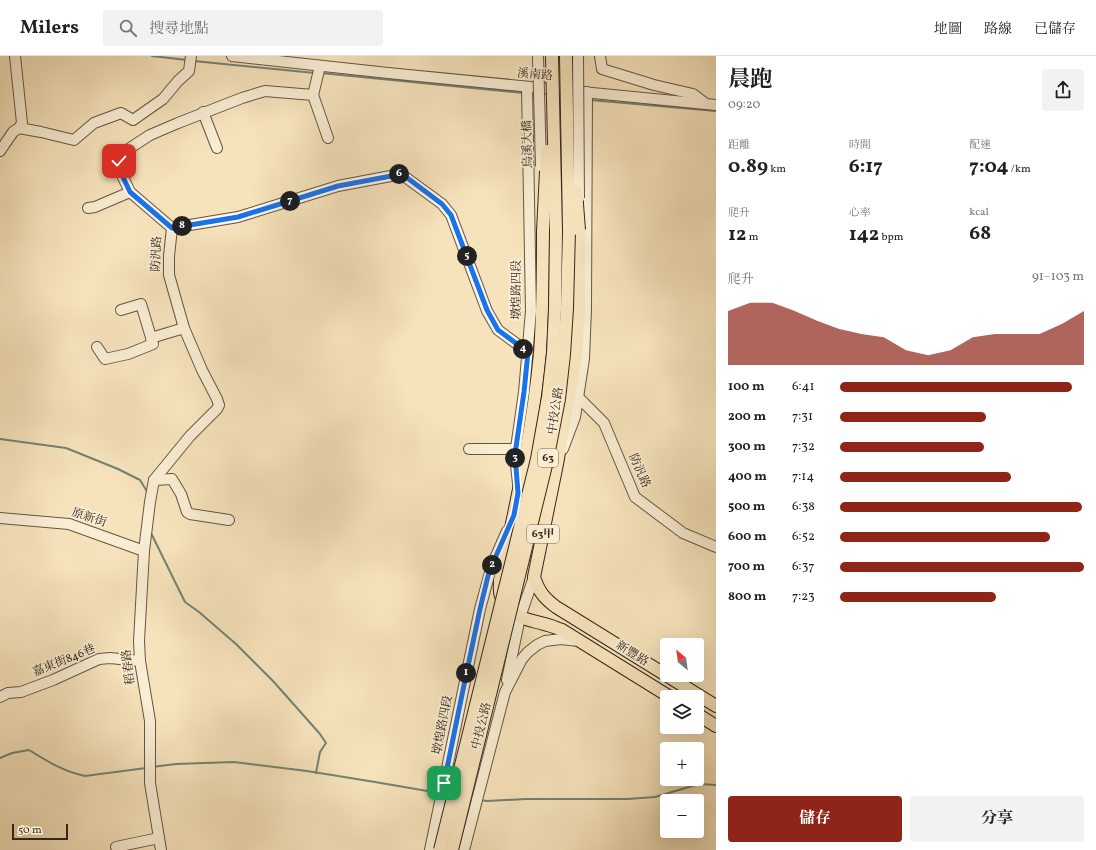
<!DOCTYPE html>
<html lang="zh-TW">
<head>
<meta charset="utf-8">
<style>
	body { margin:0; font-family:Vollkorn,"Noto Serif TC",serif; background:#f2f2f2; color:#202124; height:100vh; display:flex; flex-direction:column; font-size:15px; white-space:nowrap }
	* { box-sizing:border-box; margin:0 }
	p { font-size:13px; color:#757577 }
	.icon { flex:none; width:22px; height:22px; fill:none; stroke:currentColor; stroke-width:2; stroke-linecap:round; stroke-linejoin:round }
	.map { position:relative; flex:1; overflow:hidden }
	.sheet { display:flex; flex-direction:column; background:#fff; width:380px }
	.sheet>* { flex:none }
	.needle { width:26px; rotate:331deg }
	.controls { position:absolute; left:660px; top:582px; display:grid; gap:8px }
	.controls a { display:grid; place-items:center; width:44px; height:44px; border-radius:4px; background:#fff; box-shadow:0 4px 16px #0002; font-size:20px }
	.scale { position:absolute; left:12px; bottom:10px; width:56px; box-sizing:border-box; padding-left:4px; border:2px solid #36261b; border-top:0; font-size:11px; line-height:14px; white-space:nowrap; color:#36261b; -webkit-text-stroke:3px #f9edd3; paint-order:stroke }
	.pin { position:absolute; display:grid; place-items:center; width:34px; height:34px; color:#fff; margin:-17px; border-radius:8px; box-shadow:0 2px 6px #0006 }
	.km { position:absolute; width:20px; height:20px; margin:-10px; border-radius:50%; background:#222; color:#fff; font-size:11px; line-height:20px; text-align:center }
	.round { display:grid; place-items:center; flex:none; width:42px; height:42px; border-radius:4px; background:#f2f2f2 }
	.head { display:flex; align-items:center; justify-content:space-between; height:68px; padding:0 12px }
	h1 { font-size:22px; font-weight:700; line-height:30px }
	.metrics { display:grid; grid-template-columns:repeat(3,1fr); gap:6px; height:68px; padding:4px 12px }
	.metrics div { display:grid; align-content:center }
	.metrics b { font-size:20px; font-weight:700 }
	.metrics small { font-size:11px; font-weight:400 }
	.metrics p { font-size:11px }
	.chart { height:112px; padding:8px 12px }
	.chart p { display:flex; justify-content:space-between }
	.chart svg { width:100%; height:72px; margin-top:4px; fill:#8f2418; opacity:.7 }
	.primary-button { display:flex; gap:8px; margin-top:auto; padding:8px 12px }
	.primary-button a { flex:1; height:46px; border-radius:4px; background:#8f2418; color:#fff; font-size:16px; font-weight:700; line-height:46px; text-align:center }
	.primary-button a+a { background:#f2f2f2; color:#202124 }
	ul { padding:0 12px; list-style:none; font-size:13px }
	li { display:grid; grid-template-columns:64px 48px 1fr; align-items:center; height:30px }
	li i { height:10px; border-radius:5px; background:#8f2418 }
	header { display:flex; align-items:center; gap:24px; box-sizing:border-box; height:56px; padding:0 20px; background:#fff; border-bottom:1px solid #e0e0e0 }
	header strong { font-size:19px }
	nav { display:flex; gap:22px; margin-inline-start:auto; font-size:14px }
	.search { width:280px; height:36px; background:#f2f2f2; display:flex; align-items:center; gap:10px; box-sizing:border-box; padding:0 14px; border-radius:4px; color:#757577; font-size:15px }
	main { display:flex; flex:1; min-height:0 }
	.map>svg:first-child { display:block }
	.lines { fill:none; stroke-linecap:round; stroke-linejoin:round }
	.stream { stroke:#748272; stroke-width:2 }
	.minor-casing { stroke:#665543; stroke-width:12 }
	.major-casing { stroke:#36261b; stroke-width:14 }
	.minor { stroke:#f9edd3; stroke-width:10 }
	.major { stroke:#f6e3bc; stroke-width:12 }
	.minor-bridge-casing { stroke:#665543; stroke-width:12; stroke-linecap:butt }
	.major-bridge-casing { stroke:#36261b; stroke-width:14; stroke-linecap:butt }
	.minor-bridge { stroke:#f9edd3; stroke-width:10 }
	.major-bridge { stroke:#f6e3bc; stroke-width:12 }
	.route-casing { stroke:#fff; stroke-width:8 }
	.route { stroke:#1a73e8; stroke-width:5 }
	.labels { text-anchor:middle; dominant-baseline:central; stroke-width:3.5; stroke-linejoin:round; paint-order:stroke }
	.shield { fill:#f9edd3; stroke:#706252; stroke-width:1 }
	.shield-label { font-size:11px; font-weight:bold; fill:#36261b }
	.street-label { font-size:12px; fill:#36261b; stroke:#f9edd3 }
</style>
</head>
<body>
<header>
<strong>Milers</strong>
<div class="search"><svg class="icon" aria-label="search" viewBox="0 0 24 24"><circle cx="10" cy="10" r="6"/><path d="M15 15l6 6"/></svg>搜尋地點</div>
<nav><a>地圖</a><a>路線</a><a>已儲存</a></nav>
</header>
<main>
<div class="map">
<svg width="716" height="794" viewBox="0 0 716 794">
	<rect width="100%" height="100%" fill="#f6e3bc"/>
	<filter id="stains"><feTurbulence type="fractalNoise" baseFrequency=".005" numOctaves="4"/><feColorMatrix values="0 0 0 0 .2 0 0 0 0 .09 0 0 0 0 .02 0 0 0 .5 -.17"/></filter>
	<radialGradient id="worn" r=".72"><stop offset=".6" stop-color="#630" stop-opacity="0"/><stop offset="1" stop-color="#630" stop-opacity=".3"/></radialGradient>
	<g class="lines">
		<g class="stream">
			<polyline points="152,0 187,4"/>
			<polyline points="194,5 315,17"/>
			<polyline points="321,17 524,37"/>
			<polyline points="590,44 716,55"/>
			<polyline points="0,383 66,392 118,413 140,424 148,437"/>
			<polyline points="150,475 185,546 199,556 236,588 273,625 320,678 326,687 320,696 316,717"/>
			<path d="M0,702L12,697L29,694C47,705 64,716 85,720L146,712"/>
			<polyline points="152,711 176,708 234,706 307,715 375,726 439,737"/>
			<polyline points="481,744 487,745 526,743 628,743 655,741 699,728 716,729"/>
		</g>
		<g class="minor-casing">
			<g id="minor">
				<polyline points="232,0 388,17 716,49"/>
				<polyline points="600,0 602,13 654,29 693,38 706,48"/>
				<polyline points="313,39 328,82"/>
				<polyline points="203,56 217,92"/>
				<polyline points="19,72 41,76 74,84 94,67 121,57 133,64 163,43 178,25 189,15 191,0"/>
				<polyline points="0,95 13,76 19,72 22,67 15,0"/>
				<polyline points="88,152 95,151 130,136"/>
				<polyline points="172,172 238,161 338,130 401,118 442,148 451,159 487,255 498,274 528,296"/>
				<polyline points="151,282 184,272"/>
				<polyline points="97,291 105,303 128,298 153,288 141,248 121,254"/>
				<polyline points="579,342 604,367 635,441 683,477 716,491"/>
				<polyline points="469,393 516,393"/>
				<polyline points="563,393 575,361 584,303 586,253 587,36"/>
				<polyline points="154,424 172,423 181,438 187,456 190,458 229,464"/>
				<polyline points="518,428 515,399 524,336 531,255 527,31"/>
				<polyline points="0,462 69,468 144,495"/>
				<polyline points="507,624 520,561 534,521"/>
				<polyline points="0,641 8,637 21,636 53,624 99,603 110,602 140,605"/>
				<polyline points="116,791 159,782"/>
				<polyline points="161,794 150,727 150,665 140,605 139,585 144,495 150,446 154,424 190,380 217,353 219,349 217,343 202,314 184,272 169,219 169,200 172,172 130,136 120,115 119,105 121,99 124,96 150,79 178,67 242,42 265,35 313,39 320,10"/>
				<polyline points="430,794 480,553 492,509 507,475"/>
				<polyline points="464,794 505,636 522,603 528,596 537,589 545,585 561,583 579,585"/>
			</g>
		</g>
		<g class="major-casing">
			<g id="major">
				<path d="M579,174V253L576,300L557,408L534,521C539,536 544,542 556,551L716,650"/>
				<path d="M543,175C543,216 543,256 540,297C533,373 516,449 500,524C500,529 499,535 501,540C505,561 527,563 544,568C550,569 556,572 562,574L670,641"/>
				<polyline points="697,658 716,670"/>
			</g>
		</g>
		<use href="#minor" class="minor"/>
		<use href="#major" class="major"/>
		<g class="minor-bridge-casing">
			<g id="minor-bridge">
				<polyline points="538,0 541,110"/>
				<polyline points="578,0 579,142"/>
			</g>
		</g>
		<g class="major-bridge-casing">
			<g id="major-bridge">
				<polyline points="576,135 579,174"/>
				<polyline points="543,175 547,95"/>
				<polyline points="440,794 537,403 548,341 553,297 555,252 556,175 552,0"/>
				<polyline points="452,794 547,405 559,343 564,298 567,252 569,175 566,0"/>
			</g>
		</g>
		<use href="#minor-bridge" class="minor-bridge"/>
		<use href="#major-bridge" class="major-bridge"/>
	</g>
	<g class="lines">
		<g class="route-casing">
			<polyline id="route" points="119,105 120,115 130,136 172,172 238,161 338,130 402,118 442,148 451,159 487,254 498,274 528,296 524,336 515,398 518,437 514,459 492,509 488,520 480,553 464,629 444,727"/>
		</g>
		<use href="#route" class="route"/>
	</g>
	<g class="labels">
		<g class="shield">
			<rect x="538" y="393" width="20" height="18" rx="3"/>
			<rect x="527" y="469" width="32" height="18" rx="3"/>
		</g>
		<g class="shield-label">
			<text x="548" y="402">63</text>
			<text x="543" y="478">63甲</text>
		</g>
		<g class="street-label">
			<text transform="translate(535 19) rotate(5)">溪南路</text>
			<text transform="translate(528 88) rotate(-91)">烏溪大橋</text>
			<text transform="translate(157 198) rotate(-88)">防汎路</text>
			<text transform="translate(517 234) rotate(-90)">墩煌路四段</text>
			<text transform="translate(556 355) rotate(-81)">中投公路</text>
			<text transform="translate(639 415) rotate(66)">防汎路</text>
			<text transform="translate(89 462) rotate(18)">原新街</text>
			<text transform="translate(632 598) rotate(32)">新豐路</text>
			<text transform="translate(64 605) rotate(-22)">嘉東街846巷</text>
			<text transform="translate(129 611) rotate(-97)">稻春路</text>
			<text transform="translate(443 669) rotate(-79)">墩煌路四段</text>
			<text transform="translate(482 670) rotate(-76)">中投公路</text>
		</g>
	</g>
	<rect width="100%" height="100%" filter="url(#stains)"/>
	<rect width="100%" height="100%" fill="url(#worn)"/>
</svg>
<div class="controls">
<a><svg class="needle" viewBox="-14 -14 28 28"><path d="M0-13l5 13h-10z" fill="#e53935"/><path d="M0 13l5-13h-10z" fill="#757577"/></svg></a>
<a><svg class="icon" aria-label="layers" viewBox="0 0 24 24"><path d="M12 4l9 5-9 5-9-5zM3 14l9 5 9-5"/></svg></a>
<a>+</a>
<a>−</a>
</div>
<div class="scale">50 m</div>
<div class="pin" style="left:444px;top:727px;background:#1e9e55"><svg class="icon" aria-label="arrive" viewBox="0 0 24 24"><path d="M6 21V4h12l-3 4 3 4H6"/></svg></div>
<div class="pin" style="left:119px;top:105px;background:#d93025"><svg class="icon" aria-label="check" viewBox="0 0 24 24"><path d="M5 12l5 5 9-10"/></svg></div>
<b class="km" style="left:466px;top:617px">1</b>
<b class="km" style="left:492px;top:509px">2</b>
<b class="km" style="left:515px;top:402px">3</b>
<b class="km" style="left:523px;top:293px">4</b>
<b class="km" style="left:467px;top:200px">5</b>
<b class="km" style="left:399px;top:118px">6</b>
<b class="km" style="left:290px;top:145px">7</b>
<b class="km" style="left:182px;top:170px">8</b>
</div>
<section class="sheet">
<div class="head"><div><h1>晨跑</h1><p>09:20</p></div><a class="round"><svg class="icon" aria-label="share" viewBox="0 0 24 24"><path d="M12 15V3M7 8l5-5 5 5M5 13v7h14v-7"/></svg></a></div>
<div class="metrics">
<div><p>距離</p><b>0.89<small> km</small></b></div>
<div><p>時間</p><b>6:17</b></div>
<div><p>配速</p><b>7:04<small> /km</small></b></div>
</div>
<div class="metrics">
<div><p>爬升</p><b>12<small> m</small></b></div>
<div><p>心率</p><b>142<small> bpm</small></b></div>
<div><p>kcal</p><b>68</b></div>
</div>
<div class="chart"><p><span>爬升</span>91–103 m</p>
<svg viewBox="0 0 160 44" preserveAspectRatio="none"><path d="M0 44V11L10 6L20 6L30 11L40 17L50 22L60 25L70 27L80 35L90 38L100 35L110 27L120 25L130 25L140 25L150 19L160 11V44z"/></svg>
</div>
<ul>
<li><b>100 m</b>6:41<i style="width:95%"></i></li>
<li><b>200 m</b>7:31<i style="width:60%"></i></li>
<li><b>300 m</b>7:32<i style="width:59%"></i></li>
<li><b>400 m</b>7:14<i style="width:70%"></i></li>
<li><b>500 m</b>6:38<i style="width:99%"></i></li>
<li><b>600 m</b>6:52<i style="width:86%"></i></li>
<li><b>700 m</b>6:37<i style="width:100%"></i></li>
<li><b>800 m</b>7:23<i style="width:64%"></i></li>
</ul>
<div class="primary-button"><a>儲存</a><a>分享</a></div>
</section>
</main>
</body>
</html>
